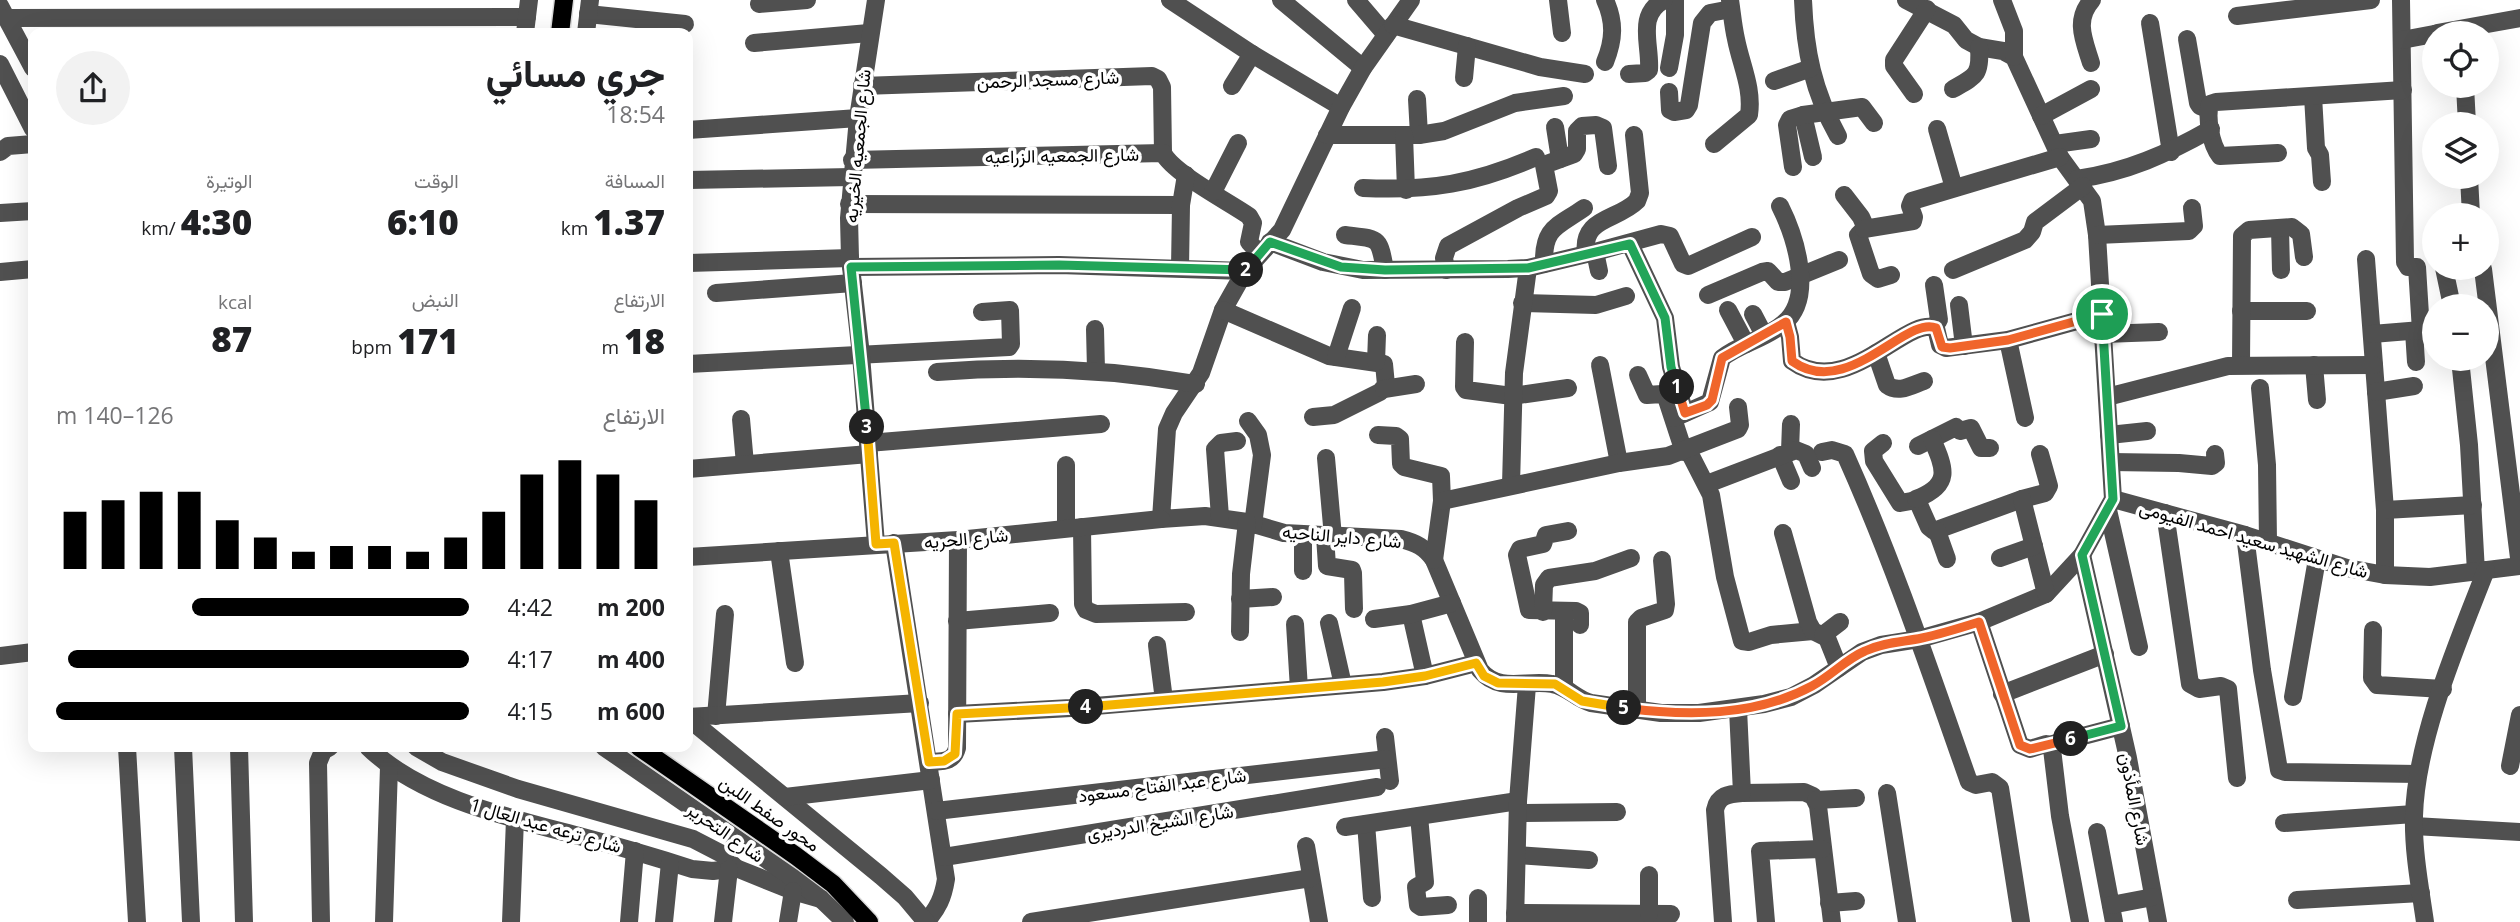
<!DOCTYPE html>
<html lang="ar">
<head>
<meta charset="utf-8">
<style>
	body { margin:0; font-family:"Open Sans",Vazirmatn,sans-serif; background:#f2f2f2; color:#202124; direction:rtl; height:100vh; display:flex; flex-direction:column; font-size:26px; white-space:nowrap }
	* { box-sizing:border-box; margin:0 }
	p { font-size:23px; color:#757577 }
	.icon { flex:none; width:38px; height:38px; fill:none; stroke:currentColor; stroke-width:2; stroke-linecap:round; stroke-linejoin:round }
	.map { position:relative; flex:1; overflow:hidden; direction:ltr }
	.side { position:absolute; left:28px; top:28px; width:665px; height:724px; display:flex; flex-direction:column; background:#fff; border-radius:14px; box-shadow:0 7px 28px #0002; direction:rtl }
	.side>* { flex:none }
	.buttons { position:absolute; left:2422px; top:21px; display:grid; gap:14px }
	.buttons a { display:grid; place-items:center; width:77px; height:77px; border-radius:50%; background:#fff; box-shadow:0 7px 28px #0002; font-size:35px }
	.pin { position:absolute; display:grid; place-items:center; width:60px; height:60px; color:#fff; margin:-30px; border:4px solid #fff; border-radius:50%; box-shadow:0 2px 7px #0007 }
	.km { position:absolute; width:35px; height:35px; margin:-18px; border-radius:50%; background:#222; color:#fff; font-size:19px; line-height:35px; text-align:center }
	.round { display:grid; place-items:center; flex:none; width:74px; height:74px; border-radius:37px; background:#f2f2f2 }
	.head { display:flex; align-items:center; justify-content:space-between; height:119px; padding:0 28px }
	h1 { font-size:38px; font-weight:800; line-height:52px }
	.figures { display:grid; grid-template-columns:repeat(3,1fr); gap:10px; height:119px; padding:7px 28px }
	.figures div { display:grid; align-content:center }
	.figures b { font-size:35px; font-weight:800 }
	.figures small { font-size:19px; font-weight:400 }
	.figures p { font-size:19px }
	.chart { height:196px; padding:14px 28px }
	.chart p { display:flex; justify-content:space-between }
	.chart svg { width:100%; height:126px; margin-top:7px; stroke:#000; stroke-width:6 }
	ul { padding:0 28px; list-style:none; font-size:23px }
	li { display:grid; grid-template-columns:112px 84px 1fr; align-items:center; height:52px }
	li i { height:18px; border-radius:9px; background:#000 }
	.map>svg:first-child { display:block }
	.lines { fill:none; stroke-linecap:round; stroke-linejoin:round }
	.major-casing { stroke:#dbdbdb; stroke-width:21 }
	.minor { stroke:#505050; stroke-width:18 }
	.major { stroke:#000; stroke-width:18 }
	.split-1-casing { stroke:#fff; stroke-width:14 }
	.split-2-casing { stroke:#fff; stroke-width:14 }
	.split-3-casing { stroke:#fff; stroke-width:14 }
	.split-4-casing { stroke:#fff; stroke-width:14 }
	.split-5-casing { stroke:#fff; stroke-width:14 }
	.split-6-casing { stroke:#fff; stroke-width:14 }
	.split-7-casing { stroke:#fff; stroke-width:14 }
	.split-1 { stroke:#f0652b; stroke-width:9 }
	.split-2 { stroke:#22a559; stroke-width:9 }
	.split-3 { stroke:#22a559; stroke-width:9 }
	.split-4 { stroke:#f5b400; stroke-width:9 }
	.split-5 { stroke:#f5b400; stroke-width:9 }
	.split-6 { stroke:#f0652b; stroke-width:9 }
	.split-7 { stroke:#22a559; stroke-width:9 }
	.labels { text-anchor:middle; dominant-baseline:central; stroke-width:7; stroke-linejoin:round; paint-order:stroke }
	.street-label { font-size:18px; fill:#000; stroke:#fff }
</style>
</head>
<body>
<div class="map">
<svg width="2520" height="922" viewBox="0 0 2520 922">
	<rect width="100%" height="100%" fill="#fff"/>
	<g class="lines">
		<g class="major-casing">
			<g id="major">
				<polyline points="560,33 564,0"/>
				<polyline points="639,747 796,856 833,884 869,922"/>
			</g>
		</g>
		<g class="minor">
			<polyline points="1170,0 1252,54 1341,107"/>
			<polyline points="1281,0 1363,68"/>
			<polyline points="1356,0 1386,35"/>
			<path d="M1411,0L1363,68L1341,107L1282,230L1245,271L1223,310L1201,373L1174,413L1167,429L1161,519L1205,516L1247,522L1284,533L1401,539C1416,543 1425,547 1434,560L1480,670C1500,694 1527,679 1552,684C1567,686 1576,699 1591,703L1661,713H1699L1764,704L1791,697L1814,685L1862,652L1881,645L1919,639L1979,622L2046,594L2082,555L2113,499L2097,235L2092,201L2060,157L2014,57L2003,51L1979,47L1966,40L1954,25L1906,0"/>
			<polyline points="1558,0 1562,33"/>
			<path d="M1605,0C1615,22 1614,40 1605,62"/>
			<path d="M1803,0C1805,51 1813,91 1838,136"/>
			<polyline points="2002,0 2014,31 2014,57"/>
			<polyline points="2401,0 2405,262 2408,267 2417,267 2421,331"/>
			<polyline points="759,4 807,0"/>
			<polyline points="0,6 33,68"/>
			<polyline points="588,14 685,24"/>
			<polyline points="2237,16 2371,0"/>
			<polyline points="6,18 527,17"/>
			<polyline points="2150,23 2171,152"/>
			<polyline points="1393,25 1540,67 1585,74"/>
			<polyline points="525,33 529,0"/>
			<polyline points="586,33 590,0"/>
			<polyline points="2437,33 2520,18"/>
			<polyline points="2187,39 2198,103 2200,106 2208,109"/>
			<polyline points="2402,40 2434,34"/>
			<polyline points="754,43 869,33"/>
			<path d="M2091,63C2084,40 2074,20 2092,0"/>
			<polyline points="0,64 33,129"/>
			<polyline points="1669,68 1675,35 1675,0"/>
			<path d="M1629,74L1645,73L1649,70C1651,45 1636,15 1664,0"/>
			<polyline points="1464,78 1467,46"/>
			<polyline points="1774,81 1811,68"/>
			<polyline points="862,86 1152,76 1158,79 1162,87 1163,153"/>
			<polyline points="1232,86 1252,54"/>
			<polyline points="2465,86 2467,124"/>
			<path d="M1953,89C1976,76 1981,75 1979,47"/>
			<polyline points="1669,92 1670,110 1674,112 1686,110 1689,105 1702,23 1710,13 1731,9"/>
			<polyline points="1914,94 1894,66 1894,60 1927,9"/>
			<polyline points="2313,96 2316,148 2320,155 2322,182"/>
			<polyline points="1417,99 1419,135"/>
			<polyline points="1803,115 1813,157"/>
			<polyline points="2041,116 2091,89"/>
			<polyline points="1555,127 1560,159"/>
			<polyline points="1937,129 1954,188"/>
			<polyline points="688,130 858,118"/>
			<polyline points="1327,135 1419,135 1444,131 1515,103 1564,96"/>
			<polyline points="1404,135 1406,190"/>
			<path d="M1714,144L1749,115C1753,88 1741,65 1736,39C1733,26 1732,13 1730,0"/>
			<polyline points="2055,144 2091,139"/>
			<polyline points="0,152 8,146 33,144"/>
			<path d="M2278,153L2220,156C2211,145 2206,118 2210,104L2216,102L2403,90"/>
			<path d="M852,160L1163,153C1173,173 1229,202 1249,216L1253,223L1249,242L1259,253"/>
			<polyline points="1793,167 1787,125 1790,119 1803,115 1862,107 1874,123"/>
			<polyline points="2469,177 2471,215"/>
			<path d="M2077,179C2127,172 2167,154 2211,129"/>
			<polyline points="688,180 851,177"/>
			<path d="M1363,188C1430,191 1474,184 1536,157"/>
			<polyline points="1213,192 1238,143"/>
			<polyline points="1844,195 1861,217 1865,226 1864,229 1858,235 1871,274 1878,279 1891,275"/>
			<polyline points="849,204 1181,205"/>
			<polyline points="0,213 33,211"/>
			<polyline points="2280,228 2281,270"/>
			<polyline points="1864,229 1913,221 1914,217 1910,206 1912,201 2060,157"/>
			<path d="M1345,235C1379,239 1379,236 1385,270"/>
			<polyline points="2097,235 2189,231 2194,226 2192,208"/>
			<polyline points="1270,242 1323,262 1363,270 1508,269 1528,268 1595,252 1661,234 1670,236 1683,264 1688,266 1752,237"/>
			<polyline points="1630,244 1665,318 1671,367 1685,413"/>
			<polyline points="1595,252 1599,271"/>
			<path d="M1586,254C1581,217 1617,221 1637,201L1640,193L1634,135"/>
			<polyline points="2366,259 2385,510 2385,575"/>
			<polyline points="688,263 850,258"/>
			<path d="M1544,264C1543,227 1557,227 1584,208"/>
			<polyline points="851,267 1059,265 1245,271"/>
			<polyline points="1180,268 1181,205 1186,175"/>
			<polyline points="2444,268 2452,306"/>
			<polyline points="1446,270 1444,258 1448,246 1518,208 1546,196 1549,191 1544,165 1574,154 1577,149 1577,131 1582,126 1596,125 1603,128 1608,166"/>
			<polyline points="1953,270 2025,240 2032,232 2035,222 2083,186"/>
			<polyline points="0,272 33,269"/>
			<polyline points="1934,285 1939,320 1934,326"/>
			<polyline points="716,293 853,283"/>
			<polyline points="1708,295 1762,272 1768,271 1778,282 1785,282 1839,260"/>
			<polyline points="1522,303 1596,305 1626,296"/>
			<polyline points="1959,305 1964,346"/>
			<polyline points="1223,310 1329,356 1384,364 1386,385 1380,392 1334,415 1313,417"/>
			<polyline points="1728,310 1746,344"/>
			<polyline points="2241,311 2307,311"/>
			<polyline points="1753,314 1764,335"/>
			<path d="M1786,322L1790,337L1792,361C1847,401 1906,315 1936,328L1940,345L1946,348L2008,340L2102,314"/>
			<polyline points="1095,329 1096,370"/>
			<polyline points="2414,331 2416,362"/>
			<polyline points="2103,334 2159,332"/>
			<polyline points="2372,334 2434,329"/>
			<polyline points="2008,340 2025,418"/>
			<polyline points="1465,342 1464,387 1466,390 1512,396 1568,388"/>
			<path d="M1876,353L1887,385C1899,394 1912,385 1924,381"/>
			<polyline points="1336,357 1352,308"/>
			<polyline points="2460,359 2469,445 2476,572"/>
			<polyline points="1376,362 1377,335"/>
			<polyline points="688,364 1009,347 1011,344 1010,310 982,312"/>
			<polyline points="1600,365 1619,463"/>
			<polyline points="2241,365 2242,236 2249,230 2292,227 2301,234 2304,257"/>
			<polyline points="2314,365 2317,400"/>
			<path d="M937,372C1025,365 1109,369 1196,384"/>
			<polyline points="1638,375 1647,395 1662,394 1666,397 1684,452"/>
			<polyline points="2260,388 2267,465 2268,542"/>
			<polyline points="1384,389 1416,384"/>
			<polyline points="2376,392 2414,386"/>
			<polyline points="2107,397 2228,366 2374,365"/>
			<path d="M1674,418L1710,402L1722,358C1741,343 1766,339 1784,323C1815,297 1795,236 1780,206"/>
			<polyline points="741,419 745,464"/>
			<polyline points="1248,421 1258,435 1262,455 1253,525"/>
			<polyline points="1378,435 1396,436 1400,439 1401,464 1404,467 1441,476 1442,501 1434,560"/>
			<polyline points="2109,435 2147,431"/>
			<polyline points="868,443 1101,424"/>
			<polyline points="1883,443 1873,451 1874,461 1900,503 1917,500 1929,527 1934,531 2022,499 2045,493 2049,486 2040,454"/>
			<polyline points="1918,446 1956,427 1960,431 1971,428 1981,448 1990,448"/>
			<polyline points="1688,450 1711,495 1725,577 1742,641 1749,642 1771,635 1813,631"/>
			<polyline points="1790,451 1791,424"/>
			<path d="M1822,452L1832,450L1845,454C1893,561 1930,671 1969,782L1976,785L1992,782L2000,788L2021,922"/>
			<polyline points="1780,455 1791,481"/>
			<polyline points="1326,458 1333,537"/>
			<polyline points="2111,462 2179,463 2212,466 2216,463 2215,454"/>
			<polyline points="1066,465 1066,528"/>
			<polyline points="688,469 869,454"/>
			<polyline points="1707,484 1796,450 1806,454 1812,468"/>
			<polyline points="1511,485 1514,373 1528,268"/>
			<path d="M1916,499C1952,485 1945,469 1932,439"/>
			<polyline points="2022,499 2046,594"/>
			<polyline points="2113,499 2245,535 2347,568 2385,575 2430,577 2520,566 2483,269"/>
			<polyline points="1442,501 1619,463 1668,456 1738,429 1740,425 1738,407"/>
			<polyline points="2108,510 2139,647"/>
			<polyline points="2385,510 2473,505"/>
			<polyline points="2165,513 2190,684 2199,689 2221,686 2228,689 2237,778"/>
			<polyline points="1220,517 1215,449 1221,443 1237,441"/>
			<polyline points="1082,527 1083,604 1086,610 1096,614 1186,612"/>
			<polyline points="1568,531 1546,535 1543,544 1520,549 1517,555 1529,610 1576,611 1580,613 1580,625"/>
			<polyline points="1937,531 1947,559"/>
			<polyline points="1783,533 1808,622 1813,631 1827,638 1839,668"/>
			<polyline points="2245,535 2262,670 2279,770 2285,772 2418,774"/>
			<polyline points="1303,536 1303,571"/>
			<polyline points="1325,536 1327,566 1352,570 1353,573 1354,609"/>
			<path d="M894,543L946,879C943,898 938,908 926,922"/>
			<polyline points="876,544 861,355 850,258 849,218 858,118 876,0"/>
			<polyline points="779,551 795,663"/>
			<polyline points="2082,555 2128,758 2158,922"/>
			<polyline points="688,557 958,540 1161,519"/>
			<polyline points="2000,558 2034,546"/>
			<polyline points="1240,599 1273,597"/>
			<polyline points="1543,612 1544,585 1549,578 1595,571 1631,558"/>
			<polyline points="1411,614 1425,676"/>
			<polyline points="1374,619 1411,614 1452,603"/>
			<polyline points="957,621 1050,613"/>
			<polyline points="1979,622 2020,745 2030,749 2046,744 2052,749 2060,816 2080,922"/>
			<polyline points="1329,623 1343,685"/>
			<polyline points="1295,624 1299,689"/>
			<polyline points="2373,630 2372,678 2377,685 2443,689"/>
			<polyline points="1240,632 1241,574 1247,522"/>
			<polyline points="1823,635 1840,622"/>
			<polyline points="1157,645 1164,700"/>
			<polyline points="0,656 33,652"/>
			<polyline points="1564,688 1564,612"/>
			<polyline points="2002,694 2105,654"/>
			<polyline points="2293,697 2317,559"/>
			<polyline points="1637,710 1637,622 1641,618 1665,610 1666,604 1662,560"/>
			<polyline points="957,714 1071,708 1383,682 1425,676 1476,663"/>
			<polyline points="716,716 725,614"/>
			<polyline points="688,717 920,703"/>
			<polyline points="688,718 881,876 905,897 926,922"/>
			<polyline points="1385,737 1390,781"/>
			<polyline points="2049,745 2121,726"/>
			<polyline points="127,747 137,922"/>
			<polyline points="183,747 191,922"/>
			<polyline points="239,747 244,922"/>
			<path d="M368,747C420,798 510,818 579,836C617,846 655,857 692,869L713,871L736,868"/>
			<polyline points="416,747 442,762 518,789 693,839 722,854 736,868 793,891 821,899"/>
			<polyline points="604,747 793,878 821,899 845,922"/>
			<path d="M929,762C942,761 953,763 957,748L958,540"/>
			<polyline points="2510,766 2520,715"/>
			<polyline points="1742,793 1804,792 1813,796 1818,806 1832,922"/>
			<polyline points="1887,793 1907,922"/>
			<polyline points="785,797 931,780"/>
			<polyline points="1816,800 1856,798"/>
			<polyline points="936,811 1387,759"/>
			<polyline points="1518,813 1617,812"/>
			<polyline points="1419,816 1425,882 1416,887 1418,905 1421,907 1448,905"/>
			<polyline points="2284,823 2414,814"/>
			<polyline points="1366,824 1372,898"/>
			<polyline points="2414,826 2520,832"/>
			<polyline points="1345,827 1518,801"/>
			<polyline points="2097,832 2114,922"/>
			<polyline points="1306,846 1319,922"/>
			<polyline points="1517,855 1589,860"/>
			<polyline points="944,857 1377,787"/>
			<polyline points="1478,898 1478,922"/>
			<polyline points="2297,900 2421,893"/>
			<polyline points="1829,903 1856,901"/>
			<polyline points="2111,905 2153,897"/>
			<polyline points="1515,913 1671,914"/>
			<polyline points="1649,914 1649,875"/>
			<polyline points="321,922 318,763 323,751 330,747"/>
			<polyline points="384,922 389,767"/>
			<polyline points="511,922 515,819"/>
			<polyline points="629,922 635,851"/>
			<polyline points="664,922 670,863"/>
			<polyline points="723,922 729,869"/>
			<polyline points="788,922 793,891"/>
			<polyline points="1031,922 1311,878"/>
			<polyline points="1515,922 1518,801 1527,685"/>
			<path d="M1723,922L1715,810C1718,795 1729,794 1742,793L1738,709"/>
			<polyline points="1766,922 1760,851 1822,849"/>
			<path d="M2425,922C2420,887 2413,851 2414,816C2416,739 2458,642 2486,570"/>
		</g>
		<use href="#major" class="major"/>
	</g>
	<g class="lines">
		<g class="split-1-casing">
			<path id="split-1" d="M1677,387L1685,413L1707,405L1712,400L1722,358L1786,322L1790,337L1792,361C1847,401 1906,315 1936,328L1942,347L1950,348L2008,340L2102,314"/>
		</g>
		<g class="split-2-casing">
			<polyline id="split-2" points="1246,270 1270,242 1341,267 1385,270 1528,268 1630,244 1665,318 1671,367 1677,387"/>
		</g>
		<g class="split-3-casing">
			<polyline id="split-3" points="867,427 851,267 1059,265 1246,270"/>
		</g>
		<g class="split-4-casing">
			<polyline id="split-4" points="867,427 876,544 894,543 929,762 944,761 955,754 957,714 1086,707"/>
		</g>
		<g class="split-5-casing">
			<polyline id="split-5" points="1086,707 1383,682 1425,676 1476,663 1484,676 1498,683 1555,684 1582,701 1624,708"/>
		</g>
		<g class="split-6-casing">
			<path id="split-6" d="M1624,708C1686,716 1755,717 1812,686C1831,676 1846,659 1865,651C1884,642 1903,642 1922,638C1941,634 1960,628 1979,622L2020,745L2030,749L2071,739"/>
		</g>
		<g class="split-7-casing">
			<polyline id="split-7" points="2071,739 2121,726 2082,555 2113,499 2102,314"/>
		</g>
		<use href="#split-1" class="split-1"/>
		<use href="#split-2" class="split-2"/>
		<use href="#split-3" class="split-3"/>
		<use href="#split-4" class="split-4"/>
		<use href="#split-5" class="split-5"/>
		<use href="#split-6" class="split-6"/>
		<use href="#split-7" class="split-7"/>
	</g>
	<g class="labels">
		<g class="street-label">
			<text transform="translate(1048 79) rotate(-2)">شارع مسجد الرحمن</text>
			<text transform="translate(857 146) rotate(-85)">شارع الجمعيه الخيريه</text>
			<text transform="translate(1062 155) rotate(-1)">شارع الجمعيه الزراعيه</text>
			<text transform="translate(1342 536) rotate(5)">شارع داير الناحيه</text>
			<text transform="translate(966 538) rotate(-5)">شارع الحريه</text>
			<text transform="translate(2254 539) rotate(16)">شارع الشهيد سعيد احمد الفيومى</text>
			<text transform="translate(1162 785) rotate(-7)">شارع عبد الفتاح مسعود</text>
			<text transform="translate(2135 799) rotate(79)">شارع المأذون</text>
			<text transform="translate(770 813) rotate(35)">محور صفط اللبن</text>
			<text transform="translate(1160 822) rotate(-9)">شارع الشيخ الدرديرى</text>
			<text transform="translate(546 825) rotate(16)">شارع ترعه عبد العال 1</text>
			<text transform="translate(726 832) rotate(35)">شارع التحرير</text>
		</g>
	</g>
</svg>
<div class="buttons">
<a><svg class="icon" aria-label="locate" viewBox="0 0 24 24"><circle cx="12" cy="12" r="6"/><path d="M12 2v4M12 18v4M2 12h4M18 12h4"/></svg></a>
<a><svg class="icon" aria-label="layers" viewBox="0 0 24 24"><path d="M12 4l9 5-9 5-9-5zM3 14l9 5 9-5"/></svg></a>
<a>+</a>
<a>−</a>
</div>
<div class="pin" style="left:2102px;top:314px;background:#1e9e55"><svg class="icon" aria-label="arrive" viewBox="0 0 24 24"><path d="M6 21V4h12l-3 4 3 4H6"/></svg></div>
<b class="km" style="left:1677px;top:387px">1</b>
<b class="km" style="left:1246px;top:270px">2</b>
<b class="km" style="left:867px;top:427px">3</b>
<b class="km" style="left:1086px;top:707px">4</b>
<b class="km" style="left:1624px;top:708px">5</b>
<b class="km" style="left:2071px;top:739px">6</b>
<section class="side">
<div class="head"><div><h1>جري مسائي</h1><p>18:54</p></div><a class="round"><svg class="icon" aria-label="share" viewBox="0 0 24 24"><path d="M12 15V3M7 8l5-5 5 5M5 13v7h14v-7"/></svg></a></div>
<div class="figures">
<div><p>المسافة</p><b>1.37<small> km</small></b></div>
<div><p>الوقت</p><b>6:10</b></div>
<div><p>الوتيرة</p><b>4:30<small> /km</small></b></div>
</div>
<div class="figures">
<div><p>الارتفاع</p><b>18<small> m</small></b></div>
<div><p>النبض</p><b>171<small> bpm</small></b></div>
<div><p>kcal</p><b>87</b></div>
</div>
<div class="chart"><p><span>الارتفاع</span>126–140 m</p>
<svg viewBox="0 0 160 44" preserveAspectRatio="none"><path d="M5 44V24M15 44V20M25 44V17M35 44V17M45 44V27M55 44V33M65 44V38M75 44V36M85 44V36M95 44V38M105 44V33M115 44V24M125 44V11M135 44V6M145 44V11M155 44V20"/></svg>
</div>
<ul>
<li><b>200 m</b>4:42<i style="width:67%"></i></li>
<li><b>400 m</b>4:17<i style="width:97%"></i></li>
<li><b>600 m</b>4:15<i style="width:100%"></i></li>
</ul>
</section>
</div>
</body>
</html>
